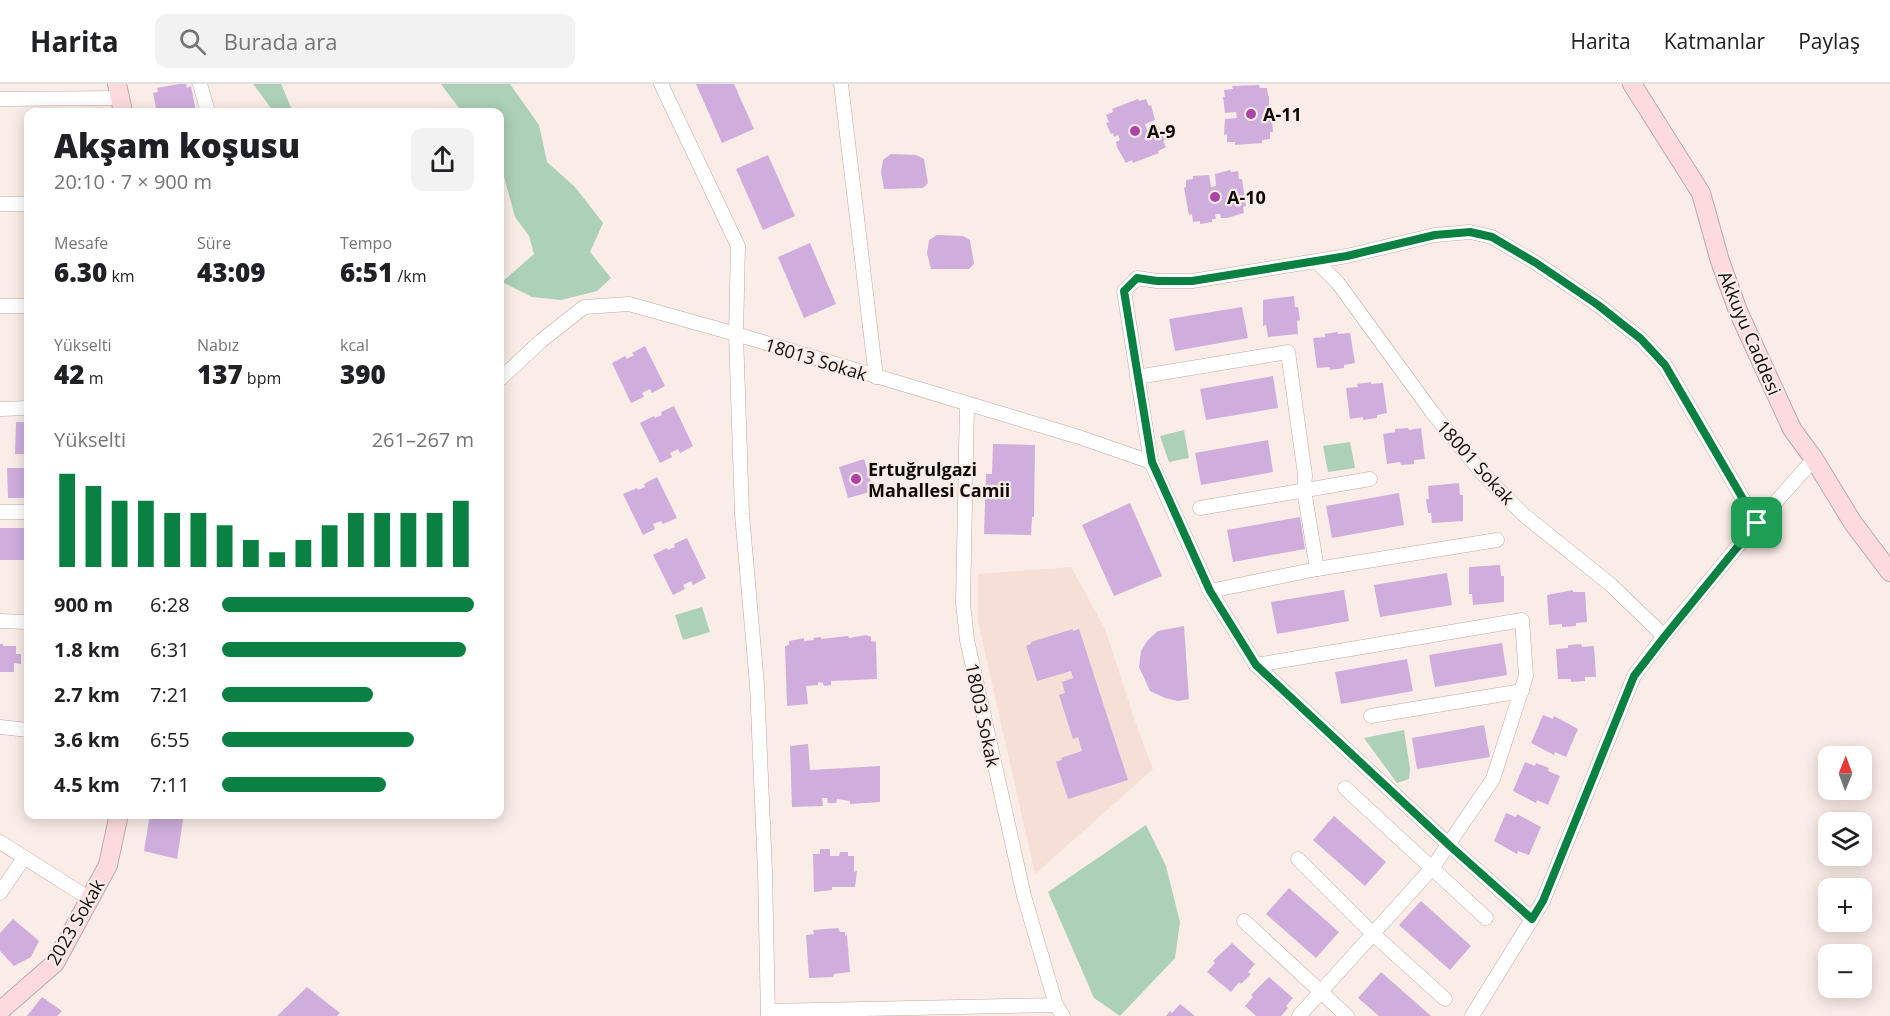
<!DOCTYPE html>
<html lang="tr">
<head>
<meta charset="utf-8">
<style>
	body { margin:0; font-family:"Open Sans",sans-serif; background:#f2f2f2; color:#202124; height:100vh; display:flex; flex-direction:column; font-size:22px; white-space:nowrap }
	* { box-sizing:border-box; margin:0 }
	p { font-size:20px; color:#757577 }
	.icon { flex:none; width:33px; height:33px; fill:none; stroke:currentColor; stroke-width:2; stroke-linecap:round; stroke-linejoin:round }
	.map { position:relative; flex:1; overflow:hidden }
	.side { position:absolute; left:24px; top:24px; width:480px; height:711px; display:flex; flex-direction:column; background:#fff; border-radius:12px; box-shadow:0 3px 15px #0003 }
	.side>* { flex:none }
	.needle { width:39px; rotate:1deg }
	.buttons { position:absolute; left:1818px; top:662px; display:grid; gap:12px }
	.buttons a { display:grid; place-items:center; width:54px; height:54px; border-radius:12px; background:#fff; box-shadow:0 3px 15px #0003; font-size:30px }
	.pin { position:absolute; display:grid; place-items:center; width:51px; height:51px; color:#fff; margin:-26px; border-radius:12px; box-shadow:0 3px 9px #0006 }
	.round { display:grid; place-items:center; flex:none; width:63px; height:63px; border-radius:12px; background:#f2f2f2 }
	.overview { display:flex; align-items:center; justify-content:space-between; height:102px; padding:0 30px }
	h1 { font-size:33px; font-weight:800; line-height:45px }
	.metrics { display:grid; grid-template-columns:repeat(3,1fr); gap:9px; height:102px; padding:6px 30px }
	.metrics div { display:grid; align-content:center }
	.metrics b { font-size:26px; font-weight:800 }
	.metrics small { font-size:16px; font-weight:400 }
	.metrics p { font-size:16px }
	.chart { height:168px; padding:12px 30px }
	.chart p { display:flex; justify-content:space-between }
	.chart svg { width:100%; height:108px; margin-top:6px; stroke:#0b8043; stroke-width:6 }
	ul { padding:0 30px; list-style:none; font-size:20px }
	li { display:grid; grid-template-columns:96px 72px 1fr; align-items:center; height:45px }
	li i { height:15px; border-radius:8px; background:#0b8043 }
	header { display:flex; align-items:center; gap:36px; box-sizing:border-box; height:84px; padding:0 30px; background:#fff; border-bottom:2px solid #e0e0e0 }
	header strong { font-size:28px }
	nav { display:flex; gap:33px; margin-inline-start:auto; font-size:21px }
	.search { width:420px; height:54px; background:#f2f2f2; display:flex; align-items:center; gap:15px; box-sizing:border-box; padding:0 21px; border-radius:12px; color:#757577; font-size:22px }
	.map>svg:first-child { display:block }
	.built { fill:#f5dfd6 }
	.green { fill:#add0b8 }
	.building { fill:#cfaedd }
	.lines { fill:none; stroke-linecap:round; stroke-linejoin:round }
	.street-casing { stroke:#b9aca6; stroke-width:15 }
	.secondary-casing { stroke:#b9aca6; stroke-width:20 }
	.street { stroke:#fff; stroke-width:14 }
	.secondary { stroke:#fddbdd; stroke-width:18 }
	.route-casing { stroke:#fff; stroke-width:12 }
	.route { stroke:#0b8043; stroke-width:8 }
	.poi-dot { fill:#ae43a3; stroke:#faece6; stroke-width:2 }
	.labels { text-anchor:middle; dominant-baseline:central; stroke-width:4.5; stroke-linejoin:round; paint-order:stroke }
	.poi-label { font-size:18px; font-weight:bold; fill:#0f0b09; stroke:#faece6; text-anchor:start }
	.street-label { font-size:18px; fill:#0f0b09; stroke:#faece6 }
</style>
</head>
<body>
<header>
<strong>Harita</strong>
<div class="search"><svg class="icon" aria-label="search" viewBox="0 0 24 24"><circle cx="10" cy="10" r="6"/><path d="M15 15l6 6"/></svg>Burada ara</div>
<nav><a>Harita</a><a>Katmanlar</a><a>Paylaş</a></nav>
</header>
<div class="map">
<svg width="1890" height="932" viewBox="0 0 1890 932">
	<rect width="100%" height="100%" fill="#faece6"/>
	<polygon class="built" points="1071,483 1105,545 1138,646 1153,685 1035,790 978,537 978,490"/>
	<g class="green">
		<polygon points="253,0 281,0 293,28 274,28"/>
		<polygon points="441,0 510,0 539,41 547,78 575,103 603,139 590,168 611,194 597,207 561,216 532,213 502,198 534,170 529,152 515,133 500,78 500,28 462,28"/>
		<polygon points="1184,346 1189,374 1169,378 1160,352"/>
		<polygon points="1350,358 1355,384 1328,388 1323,362"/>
		<polygon points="702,523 710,548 683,556 675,531"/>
		<polygon points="1404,646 1410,685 1409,695 1397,699 1364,654"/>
		<polygon points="1146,741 1166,782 1180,838 1175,874 1120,932 1094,914 1048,808"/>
	</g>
	<g class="building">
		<polygon points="179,0 186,0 187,4 191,2 196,28 157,28 153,9 158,8 157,4"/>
		<polygon points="696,0 734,0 754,45 722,59"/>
		<polygon points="1259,1 1260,4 1267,4 1268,12 1269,12 1269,27 1265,28 1265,33 1269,32 1270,36 1272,36 1273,48 1270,48 1270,55 1262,56 1262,59 1235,61 1235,58 1227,58 1227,50 1224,51 1225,35 1237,34 1236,28 1225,29 1223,13 1225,13 1224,6 1233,5 1232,2"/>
		<polygon points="1138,15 1139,17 1146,15 1149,22 1151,21 1155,36 1145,40 1147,46 1158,42 1165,56 1163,57 1166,63 1158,67 1159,69 1133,79 1132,76 1126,79 1117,63 1116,58 1120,56 1118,51 1114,53 1113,49 1111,50 1106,39 1109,38 1106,31 1113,28 1112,25"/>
		<polygon points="891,70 916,71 924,75 928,99 923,104 884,105 881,88 883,76"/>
		<polygon points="768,71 795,132 763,146 736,85"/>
		<polygon points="1230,86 1231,88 1238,87 1239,95 1242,95 1246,122 1243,123 1244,129 1227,134 1221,134 1220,130 1215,130 1216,135 1212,135 1212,138 1200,140 1200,137 1193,138 1192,130 1189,131 1184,104 1186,103 1186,96 1193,95 1193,92 1209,91 1211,103 1216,102 1215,90"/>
		<polygon points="937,151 963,152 970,156 974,180 969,185 931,185 927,169 929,156"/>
		<polygon points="810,159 836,220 804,234 778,173"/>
		<polygon points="1294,212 1295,223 1298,223 1300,236 1297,237 1298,250 1268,253 1266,241 1263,242 1263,216"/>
		<polygon points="1242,223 1248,254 1175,267 1169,235"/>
		<polygon points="1338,248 1338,250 1350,249 1355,279 1344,281 1344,284 1330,286 1330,283 1317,284 1313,254 1325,253 1325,250"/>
		<polygon points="645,262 665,302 652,309 650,305 642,309 644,313 631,319 612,279 625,272 627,275 634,271 632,269"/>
		<polygon points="1273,292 1278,324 1206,336 1200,305"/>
		<polygon points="1371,298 1371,300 1383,299 1387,329 1377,331 1377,334 1363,336 1363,333 1350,335 1346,304 1358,303 1357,300"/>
		<polygon points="674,322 693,362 680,369 678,365 670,369 672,373 660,379 640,339 654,332 655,334 662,331 661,328"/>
		<polygon points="16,338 28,338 28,370 15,370"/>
		<polygon points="1408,344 1409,346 1421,344 1425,375 1414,376 1414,380 1401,381 1400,378 1387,380 1383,350 1395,348 1395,345"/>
		<polygon points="1268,356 1273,388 1201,401 1195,369"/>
		<polygon points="993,360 1035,361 1034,433 1032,433 1031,451 984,450 986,390 992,390"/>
		<polygon points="864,375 874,407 848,414 839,383"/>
		<polygon points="7,384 28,384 28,414 8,414"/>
		<polygon points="657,393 677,434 663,440 661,437 653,440 655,445 643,451 623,410 637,404 638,406 645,403 644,400"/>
		<polygon points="1459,399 1460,411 1463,411 1463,437 1432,439 1431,429 1428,429 1426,415 1429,415 1428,402"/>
		<polygon points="1399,409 1404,441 1332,454 1326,422"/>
		<polygon points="1130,419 1162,492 1114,512 1082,441"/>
		<polygon points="1300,433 1305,465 1233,478 1227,446"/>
		<rect x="0" y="444" width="28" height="32"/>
		<polygon points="687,454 706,494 693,501 691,497 683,501 685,505 673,511 653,471 667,464 668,466 675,463 674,460"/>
		<polygon points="1500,481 1501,492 1504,492 1504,518 1473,521 1472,510 1469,510 1469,483"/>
		<polygon points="1447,489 1452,521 1380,533 1374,501"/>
		<polygon points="1344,506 1349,537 1277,550 1271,518"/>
		<polygon points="1573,506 1573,508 1585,508 1587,538 1576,539 1576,542 1562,543 1562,540 1549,541 1547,511"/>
		<polygon points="1184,542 1189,615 1178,617 1165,614 1150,607 1139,583 1141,567 1148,556 1158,547"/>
		<polygon points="1073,545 1073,547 1079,545 1128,696 1068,715 1056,678 1062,676 1061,674 1082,667 1078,653 1073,655 1059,611 1065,609 1062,598 1073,594 1071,587 1037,597 1026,562 1031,560 1031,558"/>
		<polygon points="866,551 871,553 871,557 876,558 877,595 831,597 831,601 824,602 823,599 818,598 818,601 806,602 808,620 787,622 785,562 789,561 789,557 804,554 804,557 814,556 813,554 821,553 821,555 848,552 849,554"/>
		<polygon points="1502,559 1507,591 1435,603 1429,571"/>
		<polygon points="0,560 3,560 3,562 16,562 16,570 21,570 21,580 14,579 14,588 0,588"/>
		<polygon points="1581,560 1582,563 1594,562 1596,593 1585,593 1585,597 1571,598 1571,595 1558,595 1556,565 1568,564 1568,561"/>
		<polygon points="1407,575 1413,607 1341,620 1335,588"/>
		<polygon points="1543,631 1553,635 1554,632 1578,645 1566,673 1555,668 1554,671 1531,659"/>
		<polygon points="1484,641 1490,673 1417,685 1412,654"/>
		<polygon points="808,660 810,686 880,682 880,718 850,720 850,717 837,715 836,719 828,719 827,714 822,714 823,722 792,723 790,662"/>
		<polygon points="1525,678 1535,682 1536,679 1549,684 1548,687 1560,692 1548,721 1537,716 1536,719 1513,707"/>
		<polygon points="1506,729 1516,733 1517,730 1541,743 1529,771 1518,767 1517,770 1494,757"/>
		<polygon points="150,730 184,730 177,775 144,767"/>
		<polygon points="1334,732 1386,778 1365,802 1313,756"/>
		<polygon points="820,765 830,765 830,772 839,772 840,768 848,768 848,772 854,772 854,788 857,787 855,803 832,803 832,806 814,808 813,770 820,770"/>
		<polygon points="1289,804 1339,848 1316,874 1266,830"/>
		<polygon points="1421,817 1471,862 1450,886 1399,841"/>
		<polygon points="13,835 39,857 31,873 14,882 0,867 0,849"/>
		<polygon points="838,844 840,848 845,848 845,852 847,851 850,888 834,890 833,893 809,894 806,851 814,850 813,846"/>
		<polygon points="1232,859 1255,880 1248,888 1251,890 1241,900 1239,898 1231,908 1207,888 1215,879 1213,877"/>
		<polygon points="1381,888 1431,932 1379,932 1358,914"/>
		<polygon points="1269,893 1293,914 1286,922 1288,924 1281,932 1256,932 1245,922 1253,913 1251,911"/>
		<polygon points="307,903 340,929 337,932 277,932"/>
		<polygon points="42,913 62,927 57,932 27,932"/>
		<polygon points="1180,920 1195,932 1166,932 1170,927 1172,929"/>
	</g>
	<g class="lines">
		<g class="street-casing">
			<g id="street">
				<polyline points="200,0 208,28"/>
				<polyline points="661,0 738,162 736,250 742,430 757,601 765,788 768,932"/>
				<polyline points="841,0 876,293"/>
				<polyline points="0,15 121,14"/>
				<polyline points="0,120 28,120"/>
				<polyline points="1317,178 1338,199 1432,328 1482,389 1524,431 1611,501 1664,552"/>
				<polyline points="0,222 28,222"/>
				<polyline points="1137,293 1288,268 1305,391 1304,406 1317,485"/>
				<polyline points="500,295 541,257 584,223 629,220 736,250 1079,353 1151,378"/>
				<polyline points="967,320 963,519 967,556 1024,812 1056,921 1063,932"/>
				<polyline points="0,325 28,324"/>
				<polyline points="1200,424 1370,395"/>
				<polyline points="0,428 28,428"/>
				<polyline points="1210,507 1317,485 1497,456"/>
				<polyline points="0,537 28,538"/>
				<polyline points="1256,581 1522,536 1526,592 1493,695 1433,783 1299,932"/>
				<polyline points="1371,632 1522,607"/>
				<polyline points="0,643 28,646"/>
				<polyline points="1345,704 1486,834"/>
				<polyline points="0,758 90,815"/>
				<polyline points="1298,775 1372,849 1445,915"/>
				<polyline points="0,809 24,774"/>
				<polyline points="1532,835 1449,761 1256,581 1210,507 1151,378 1124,207 1137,194 1157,197 1192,197 1347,172 1435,151 1470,148 1492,153 1536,179 1598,221 1641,255 1665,281 1757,439"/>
				<polyline points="1244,837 1347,932"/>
				<polyline points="768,927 1056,921"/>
				<polyline points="1472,932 1543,817 1634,592 1664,552 1757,439 1814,375"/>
			</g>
		</g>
		<g class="secondary-casing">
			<g id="secondary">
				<polyline points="117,0 123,28"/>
				<polyline points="1632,0 1701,109 1720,177 1738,227 1792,345 1814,375 1853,439 1890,488"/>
				<polyline points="0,927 55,879 108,781 119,730"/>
			</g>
		</g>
		<use href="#street" class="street"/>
		<use href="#secondary" class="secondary"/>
	</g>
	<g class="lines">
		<g class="route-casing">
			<polygon id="route" points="1470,148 1492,153 1536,179 1598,221 1641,255 1665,281 1757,439 1665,552 1634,592 1543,817 1532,835 1449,761 1256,581 1210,507 1152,378 1124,207 1137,194 1157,197 1192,197 1347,172 1435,151"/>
		</g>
		<use href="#route" class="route"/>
	</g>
	<g class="poi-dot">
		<circle cx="1251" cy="30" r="6"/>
		<circle cx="1135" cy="47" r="6"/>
		<circle cx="1215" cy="113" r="6"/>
		<circle cx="856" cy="395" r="6"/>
	</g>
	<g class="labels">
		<g class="poi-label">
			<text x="1263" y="30">A-11</text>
			<text x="1147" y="47">A-9</text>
			<text x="1227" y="113">A-10</text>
			<text x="868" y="385">Ertuğrulgazi<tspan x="868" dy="21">Mahallesi Camii</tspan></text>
		</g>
		<g class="street-label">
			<text transform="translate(1750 249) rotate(67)">Akkuyu Caddesi</text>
			<text transform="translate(816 275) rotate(17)">18013 Sokak</text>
			<text transform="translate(1476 378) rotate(48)">18001 Sokak</text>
			<text transform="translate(983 631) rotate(78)">18003 Sokak</text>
			<text transform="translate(75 838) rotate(-60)">2023 Sokak</text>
		</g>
	</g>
</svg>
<div class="buttons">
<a><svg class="needle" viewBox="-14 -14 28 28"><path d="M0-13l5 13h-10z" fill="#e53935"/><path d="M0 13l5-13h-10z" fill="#757577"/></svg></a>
<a><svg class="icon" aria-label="layers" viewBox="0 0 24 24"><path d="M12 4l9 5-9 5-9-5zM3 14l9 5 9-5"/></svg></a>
<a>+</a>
<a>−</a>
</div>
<div class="pin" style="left:1757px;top:439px;background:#1e9e55"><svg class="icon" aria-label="arrive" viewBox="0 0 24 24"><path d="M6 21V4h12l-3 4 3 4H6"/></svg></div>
<section class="side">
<div class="overview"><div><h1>Akşam koşusu</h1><p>20:10 · 7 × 900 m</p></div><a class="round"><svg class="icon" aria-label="share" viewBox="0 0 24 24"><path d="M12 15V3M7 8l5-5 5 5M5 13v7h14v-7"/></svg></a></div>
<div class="metrics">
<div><p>Mesafe</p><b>6.30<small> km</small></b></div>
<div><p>Süre</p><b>43:09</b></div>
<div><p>Tempo</p><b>6:51<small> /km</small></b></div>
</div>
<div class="metrics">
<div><p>Yükselti</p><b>42<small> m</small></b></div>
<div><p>Nabız</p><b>137<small> bpm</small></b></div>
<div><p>kcal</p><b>390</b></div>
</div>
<div class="chart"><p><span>Yükselti</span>261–267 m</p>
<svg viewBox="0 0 160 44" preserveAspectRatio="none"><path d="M5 44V6M15 44V11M25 44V17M35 44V17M45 44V22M55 44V22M65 44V27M75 44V33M85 44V38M95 44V33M105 44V27M115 44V22M125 44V22M135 44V22M145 44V22M155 44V17"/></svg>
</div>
<ul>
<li><b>900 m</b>6:28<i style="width:100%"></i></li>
<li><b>1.8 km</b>6:31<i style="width:97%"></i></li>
<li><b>2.7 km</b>7:21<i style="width:60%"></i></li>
<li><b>3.6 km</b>6:55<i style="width:76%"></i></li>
<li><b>4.5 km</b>7:11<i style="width:65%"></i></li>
</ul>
</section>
</div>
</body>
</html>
